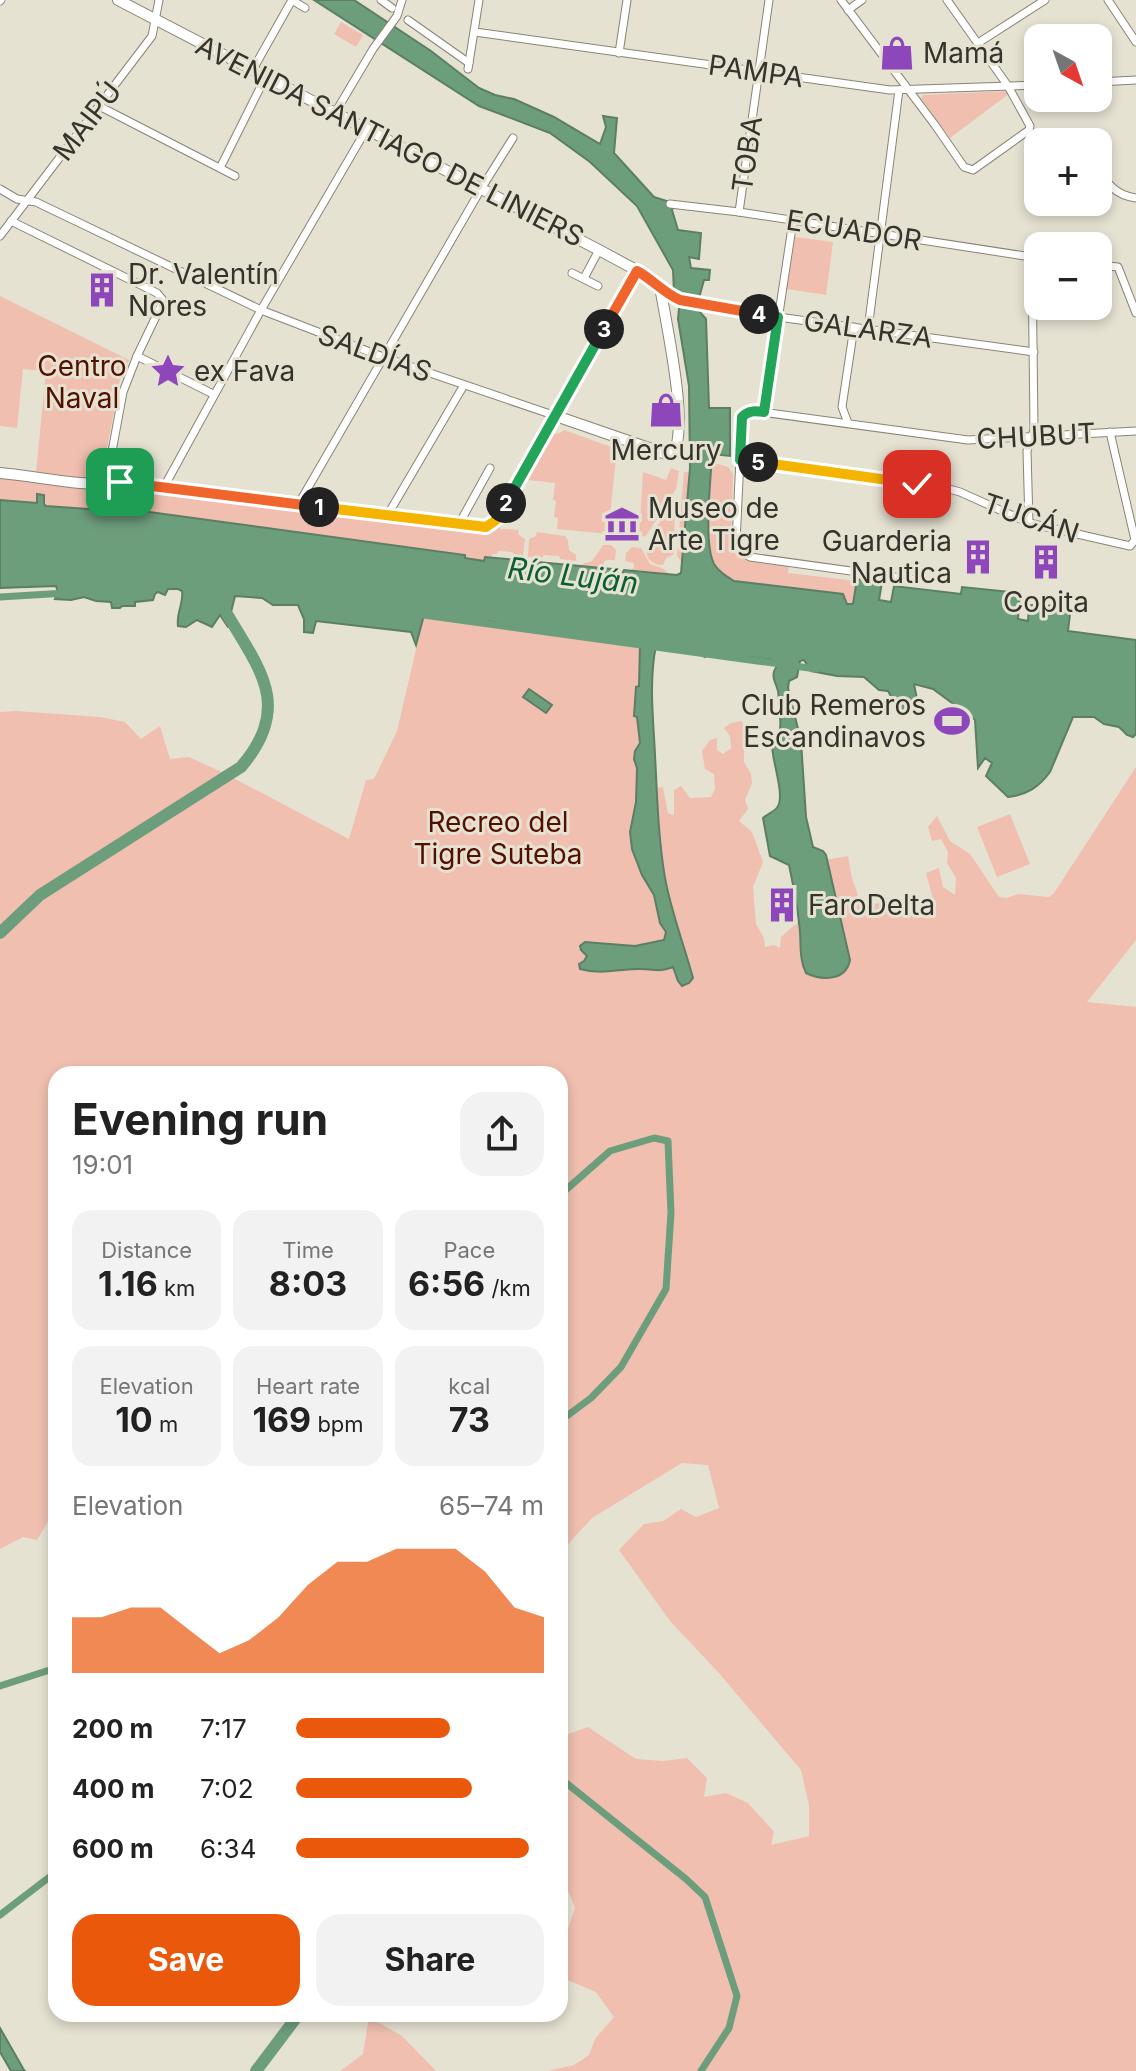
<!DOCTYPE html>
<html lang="en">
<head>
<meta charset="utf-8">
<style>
	body { margin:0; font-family:Inter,sans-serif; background:#f2f2f2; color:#222; height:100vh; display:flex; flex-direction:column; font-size:30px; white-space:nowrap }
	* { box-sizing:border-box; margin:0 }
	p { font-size:26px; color:#767676 }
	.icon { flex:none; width:44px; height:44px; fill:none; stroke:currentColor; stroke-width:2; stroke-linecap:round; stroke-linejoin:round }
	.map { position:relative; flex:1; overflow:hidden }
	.drawer { position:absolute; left:48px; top:1066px; width:520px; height:956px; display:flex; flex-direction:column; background:#fff; border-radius:24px; box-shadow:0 4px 12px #0003 }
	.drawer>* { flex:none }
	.needle { width:52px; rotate:140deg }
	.controls { position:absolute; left:1024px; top:24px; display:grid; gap:16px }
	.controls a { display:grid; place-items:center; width:88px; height:88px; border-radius:16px; background:#fff; box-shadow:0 4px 12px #0003; font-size:40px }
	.pin { position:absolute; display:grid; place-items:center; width:68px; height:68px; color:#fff; margin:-34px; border-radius:16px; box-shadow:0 4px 12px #0006 }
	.km { position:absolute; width:40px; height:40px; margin:-20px; border-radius:50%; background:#222; color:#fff; font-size:22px; line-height:40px; text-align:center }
	.round { display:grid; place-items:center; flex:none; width:84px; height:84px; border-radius:24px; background:#f2f2f2 }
	.summary { display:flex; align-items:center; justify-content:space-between; height:136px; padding:0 24px }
	h1 { font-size:44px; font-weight:700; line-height:60px }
	.stats { display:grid; grid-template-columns:repeat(3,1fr); gap:12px; height:136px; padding:8px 24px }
	.stats div { display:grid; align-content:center; border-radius:20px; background:#f2f2f2; text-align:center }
	.stats b { font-size:34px; font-weight:700 }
	.stats small { font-size:22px; font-weight:400 }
	.stats p { font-size:22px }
	.chart { height:224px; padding:16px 24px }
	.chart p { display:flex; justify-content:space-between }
	.chart svg { width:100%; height:144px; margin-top:8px; fill:#ea580c; opacity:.7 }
	.action { display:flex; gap:16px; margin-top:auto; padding:16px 24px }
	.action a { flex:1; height:92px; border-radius:24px; background:#ea580c; color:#fff; font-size:32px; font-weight:700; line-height:92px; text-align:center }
	.action a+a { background:#f2f2f2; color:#222 }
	ul { padding:0 24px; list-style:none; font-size:26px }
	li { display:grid; grid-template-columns:128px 96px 1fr; align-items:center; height:60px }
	li i { height:20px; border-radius:10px; background:#ea580c }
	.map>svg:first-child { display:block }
	.green { fill:#f0bfb0 }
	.water { fill:#6d9e7c; stroke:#5c7e64; stroke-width:2 }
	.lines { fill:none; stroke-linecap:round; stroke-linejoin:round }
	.canal { stroke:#6d9e7c; stroke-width:7 }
	.river { stroke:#6d9e7c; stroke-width:12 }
	.street-casing { stroke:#888475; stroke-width:9 }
	.secondary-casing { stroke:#888475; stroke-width:12 }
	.street { stroke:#fff; stroke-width:7 }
	.secondary { stroke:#fff; stroke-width:10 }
	.split-1-casing { stroke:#fff; stroke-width:16 }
	.split-2-casing { stroke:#fff; stroke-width:16 }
	.split-3-casing { stroke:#fff; stroke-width:16 }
	.split-4-casing { stroke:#fff; stroke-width:16 }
	.split-5-casing { stroke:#fff; stroke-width:16 }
	.split-6-casing { stroke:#fff; stroke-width:16 }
	.split-1 { stroke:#f0652b; stroke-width:10 }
	.split-2 { stroke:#f5b400; stroke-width:10 }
	.split-3 { stroke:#22a559; stroke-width:10 }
	.split-4 { stroke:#f0652b; stroke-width:10 }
	.split-5 { stroke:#22a559; stroke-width:10 }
	.split-6 { stroke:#f5b400; stroke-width:10 }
	.labels { text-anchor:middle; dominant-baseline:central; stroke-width:6; stroke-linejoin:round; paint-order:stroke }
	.poi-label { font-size:28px; fill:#34332c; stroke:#e6e2d2; text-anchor:start }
	.street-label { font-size:28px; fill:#34332c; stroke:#e6e2d2 }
	.park-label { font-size:28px; fill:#531000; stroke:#e6e2d2 }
	.water-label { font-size:30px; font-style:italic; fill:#0a5e33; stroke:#e6e2d2 }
</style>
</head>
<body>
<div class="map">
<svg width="1136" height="2071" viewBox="0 0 1136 2071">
	<rect width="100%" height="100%" fill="#e6e2d2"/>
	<g class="green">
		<polygon points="341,22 363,35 356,47 334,34"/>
		<polygon points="1009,91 1010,93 950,138 921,98 923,95"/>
		<polygon points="795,237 833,242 826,295 787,289"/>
		<polygon points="0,296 129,360 120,379 102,474 98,480 36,472 46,371 23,369 17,428 0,426"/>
		<polygon points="564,430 617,449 609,524 613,525 613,530 619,527 618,535 557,529 558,518 554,517 556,501 553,500 555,483 528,480 554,434 560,433"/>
		<path d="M712,462L728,467L733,474L731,542C737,566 768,563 789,566L788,573L857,581L854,605L848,604L843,594L734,581C728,578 722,575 718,570C702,549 711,488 712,462Z"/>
		<polygon points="671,468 679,471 676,489 646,536 639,537 643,472 666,480"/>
		<polygon points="684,472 690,472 682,563 677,556"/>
		<polygon points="0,478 120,487 484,532 491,530 499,524 502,525 500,530 503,529 519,530 518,534 525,539 523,555 513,556 513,552 498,551 497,554 492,554 492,558 485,557 485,561 464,558 464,555 98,505 88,509 46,506 44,495 37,494 37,503 0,500"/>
		<polygon points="674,501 678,504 677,514 675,514 674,539 670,541 652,539 651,535"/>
		<polygon points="537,532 565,536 568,540 569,550 576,555 576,561 560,559 559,556 544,555 542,558 528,557 529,539 536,536"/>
		<polygon points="603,545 611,545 616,550 615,560 607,560 604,561 604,566 606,568 577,566 592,561"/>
		<path d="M651,546L671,547L674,551L673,555L666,558L663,565C653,565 645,559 647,548Z"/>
		<polygon points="632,547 641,548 650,564 664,569 669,574 631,570 634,568 634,563 625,561 626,553"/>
		<polygon points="427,614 487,621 640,643 637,716 640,743 635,751 634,759 637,768 636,802 630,832 632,849 642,875 654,895 660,923 666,932 664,940 635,946 599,942 587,955 584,961 597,973 643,968 659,972 674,967 678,981 693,978 666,882 659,834 655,788 663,787 668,813 674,815 674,790 681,786 690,798 711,797 715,789 714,774 705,769 702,751 710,740 717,738 717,750 723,754 731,748 730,736 724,728 731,723 741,721 749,732 744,742 744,762 751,774 752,783 745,800 748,809 739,821 752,832 763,862 753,887 756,924 764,938 765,947 774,945 780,948 781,937 799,921 802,948 800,955 850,960 826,860 848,856 852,878 860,902 874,905 888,898 906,913 936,910 926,873 939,868 943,887 955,895 956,878 947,863 948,852 941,839 932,841 928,827 937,816 950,841 970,854 999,897 1007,898 1018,894 1049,897 1054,893 1136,767 1136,940 1087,1002 1136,1007 1136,2071 547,2071 574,2065 589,2055 595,2039 614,2017 596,1992 560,1977 560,1928 568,1929 575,1908 560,1871 560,1739 562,1736 588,1727 636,1759 663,1761 687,1758 707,1778 704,1797 726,1793 748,1803 774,1832 771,1845 809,1836 809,1805 801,1770 718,1672 670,1621 619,1550 644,1524 663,1521 681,1509 696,1517 719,1508 708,1465 682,1463 592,1518 560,1553 560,1074 56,1074 56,1508 37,1540 23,1537 0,1549 0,712 16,711 100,717 125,722 141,739 160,726 170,759 189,757 224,773 349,839 366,780 374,779 397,731 424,615"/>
		<polygon points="1010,814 1030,864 997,877 977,827"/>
		<polygon points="369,2017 402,2036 436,2071 340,2071 363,2054"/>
	</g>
	<g class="water">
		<path d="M314,0H354L431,51L479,88L495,95L514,99L554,117L600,144L606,127L603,116L617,118L614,153L654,197L667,201L673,208L672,210L678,230L701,233L699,259L689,257L691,268L710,270L709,280H704L699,298L698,310L706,319L709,408H730V456L712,454C711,480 703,542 714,564C719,572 726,576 734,581L843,594L847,604H853L857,579L882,582L879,600L891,602L894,586L961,594L962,587L1020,593L1018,619L1028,621L1029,605L1071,606L1068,631L1136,640V734L1133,737L1127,735L1119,727L1104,724L1094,717H1073L1050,772C1039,787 1027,795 1008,797L986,776L992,763L985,758L978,768L975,720L933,689L914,684L918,704L912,706L913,712L902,716L888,691L879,690L864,677L837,676L811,671L804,660L800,661L797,677L789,681L788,688L801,741L806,817L813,847L823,851L826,855L850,960C846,981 822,981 806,973C798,957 802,940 799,923C797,903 793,884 789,865L770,856L763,818C767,814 776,811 778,806C785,794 771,758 772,743C784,731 780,720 779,704C778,700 779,695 778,691C775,680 770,676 777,666L772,660L748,657L747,661L709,654L705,657L691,650L656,645C650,676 652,705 654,737C657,784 657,830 665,878C671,911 684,945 693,978L689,983L682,986L678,981L673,967C656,973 656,969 640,969C619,969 601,975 580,969L579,964L584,961L587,956L581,950L580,946L585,942L635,946L664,940L666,932L660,923L654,895L642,875L632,849L630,832L636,802L637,768L634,759L635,751L640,743L637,717L634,716L636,687L639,686L640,643C623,640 606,639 589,637C555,633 521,627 487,621L481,623L427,614L424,615L416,645L411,632L316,621L313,633L304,632V619L298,605H273L262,598L235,596L231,612L238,627H228L220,615L212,627L197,620L186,627L178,626C176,613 184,603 182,591L178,589H168L165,595L158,592L155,594L153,600L135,602V606H122L120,608H112L111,602L96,601L84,597L71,600L55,599L58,592L56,586L0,588V500L37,503V494L44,495V504L46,506L88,509L98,505L465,555V558L484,561L485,557L612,569L615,574H622L624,570L677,575L681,573L690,468L689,386L678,319L679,308L681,305V295L674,292L673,270L637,206L590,162L550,133L479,106Z"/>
		<polygon points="529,689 552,705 546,713 523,697"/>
		<polygon points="0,2028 24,2070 25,2071 11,2071 0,2052"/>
	</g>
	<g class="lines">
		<g class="canal">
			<polyline points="0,597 66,593"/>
			<polyline points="416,614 816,669"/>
			<polyline points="560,1195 610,1151 654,1138 668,1141 671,1213 666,1289 621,1367 591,1398 560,1421"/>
			<polyline points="0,1686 56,1668"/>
			<polyline points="560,1778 686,1879 705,1897 737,1996 729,2028 701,2071"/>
			<polyline points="0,1915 56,1872"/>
		</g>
		<g class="river">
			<path d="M0,933L40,895L241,767C292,707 261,671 227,614"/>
			<polyline points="256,2071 299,2014"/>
		</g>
		<g class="street-casing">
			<g id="street">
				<polyline points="381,0 392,8"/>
				<polyline points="841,0 935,125 964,167 973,170 1029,130 1030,126 1008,86 947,0"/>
				<polyline points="1108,0 1136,42"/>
				<polyline points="0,1 1,0"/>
				<polyline points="848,10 862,0"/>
				<polyline points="408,20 469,63"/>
				<polyline points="475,32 890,90 1038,85"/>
				<polyline points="978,43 1045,0"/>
				<polyline points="619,53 627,0"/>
				<polyline points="468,69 479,0"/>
				<polyline points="252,71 292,0 305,8"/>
				<polyline points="1098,82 1136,80"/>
				<polyline points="99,106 235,176"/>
				<polyline points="335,113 373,49 397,16 402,0"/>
				<path d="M1098,166C1107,184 1115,195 1136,198"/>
				<polyline points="220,168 265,78"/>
				<polyline points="0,189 17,199 36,202 261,310 383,357 556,416"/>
				<polyline points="670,204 739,212 1038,258"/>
				<polyline points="739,212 769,0"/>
				<polyline points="11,221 157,293 162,299 161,306 137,356 123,392 106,484"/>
				<polyline points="0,236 152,36 159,0"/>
				<polyline points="1098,265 1118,267 1136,313"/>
				<polyline points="572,273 598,286"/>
				<polyline points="584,278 599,250"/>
				<polyline points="778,317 1034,352"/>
				<polyline points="868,329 899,90"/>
				<polyline points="137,356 213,394"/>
				<polyline points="764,412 793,221"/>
				<polyline points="848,423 842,407 854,327"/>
				<polyline points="740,460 949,489 960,492 1029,523 1130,546 1135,540 1110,432"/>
				<polyline points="164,487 261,310 366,130"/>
				<polyline points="298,505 481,189 513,138"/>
				<polyline points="387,516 464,385"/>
				<polyline points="1029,523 1027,451 1034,430 1032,258"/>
				<polyline points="459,524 490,468"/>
				<polyline points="916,580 750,557 740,551 736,542 742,417 754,411 968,440 1136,431"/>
			</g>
		</g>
		<g class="secondary-casing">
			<g id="secondary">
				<polyline points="118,0 599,250 651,278 670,296 680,300 778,317"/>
				<path d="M556,416L672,456C691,430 665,320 660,286"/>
				<path d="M0,473C39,476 81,488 120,482L230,497L481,527L489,526L496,520L637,271"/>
			</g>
		</g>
		<use href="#street" class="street"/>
		<use href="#secondary" class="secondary"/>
	</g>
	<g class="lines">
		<g class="split-1-casing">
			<polyline id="split-1" points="120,482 319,507"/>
		</g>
		<g class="split-2-casing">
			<polyline id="split-2" points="319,507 486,527 496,520 506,503"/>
		</g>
		<g class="split-3-casing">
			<polyline id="split-3" points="506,503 604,329"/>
		</g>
		<g class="split-4-casing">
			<path id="split-4" d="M604,329L637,271C652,279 664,293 680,300L759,314"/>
		</g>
		<g class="split-5-casing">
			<path id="split-5" d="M758,462L740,460L742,417C749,410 755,411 764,412L778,317L759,314"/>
		</g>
		<g class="split-6-casing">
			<polyline id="split-6" points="758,462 917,484"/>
		</g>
		<use href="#split-1" class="split-1"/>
		<use href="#split-2" class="split-2"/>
		<use href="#split-3" class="split-3"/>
		<use href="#split-4" class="split-4"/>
		<use href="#split-5" class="split-5"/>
		<use href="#split-6" class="split-6"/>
	</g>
	<defs>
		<g id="shop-bare" transform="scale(2.76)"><path d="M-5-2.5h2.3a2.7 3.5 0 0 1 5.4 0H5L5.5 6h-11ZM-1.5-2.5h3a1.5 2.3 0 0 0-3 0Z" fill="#8d47ba" stroke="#e6e2d2" stroke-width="2.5" paint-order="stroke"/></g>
		<g id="building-bare" transform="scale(2.76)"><path d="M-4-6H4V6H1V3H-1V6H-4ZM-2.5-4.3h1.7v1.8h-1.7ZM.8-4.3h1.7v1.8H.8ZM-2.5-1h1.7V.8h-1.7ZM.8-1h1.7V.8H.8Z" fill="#8d47ba" stroke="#e6e2d2" stroke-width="2.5" paint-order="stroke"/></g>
		<g id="sight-bare" transform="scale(2.76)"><path d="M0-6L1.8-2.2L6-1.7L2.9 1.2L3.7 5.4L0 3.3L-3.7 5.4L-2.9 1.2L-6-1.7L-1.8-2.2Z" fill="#8d47ba" stroke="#e6e2d2" stroke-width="2.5" paint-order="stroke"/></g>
		<g id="museum-bare" transform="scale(2.76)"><path d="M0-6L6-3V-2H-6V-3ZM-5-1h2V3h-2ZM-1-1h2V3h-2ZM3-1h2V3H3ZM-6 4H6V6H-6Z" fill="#8d47ba" stroke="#e6e2d2" stroke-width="2.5" paint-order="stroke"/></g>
		<g id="stadium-bare" transform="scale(2.76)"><path d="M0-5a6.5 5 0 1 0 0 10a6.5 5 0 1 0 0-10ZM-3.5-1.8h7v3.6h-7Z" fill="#8d47ba" stroke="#e6e2d2" stroke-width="2.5" paint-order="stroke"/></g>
	</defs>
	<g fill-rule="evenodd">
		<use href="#shop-bare" x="897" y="53"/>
		<use href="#building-bare" x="102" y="290"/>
		<use href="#sight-bare" x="168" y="371"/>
		<use href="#shop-bare" x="666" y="410"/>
		<use href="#museum-bare" x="622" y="524"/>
		<use href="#building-bare" x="978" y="557"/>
		<use href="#building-bare" x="1046" y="562"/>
		<use href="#stadium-bare" x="952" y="721"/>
		<use href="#building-bare" x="782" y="905"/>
	</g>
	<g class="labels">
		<g class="poi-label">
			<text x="923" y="53">Mamá</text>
			<text x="128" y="274">Dr. Valentín<tspan x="128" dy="32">Nores</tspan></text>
			<text x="194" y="371">ex Fava</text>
			<text x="666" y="450" text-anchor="middle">Mercury</text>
			<text x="648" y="508">Museo de<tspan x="648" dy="32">Arte Tigre</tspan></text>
			<text x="952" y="541" text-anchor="end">Guarderia<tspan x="952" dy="32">Nautica</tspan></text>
			<text x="1046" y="602" text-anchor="middle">Copita</text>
			<text x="926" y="705" text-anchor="end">Club Remeros<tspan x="926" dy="32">Escandinavos</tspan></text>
			<text x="808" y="905">FaroDelta</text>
		</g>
		<g class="street-label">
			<text transform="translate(756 71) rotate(8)">PAMPA</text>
			<text transform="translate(87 121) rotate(-52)">MAIPÚ</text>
			<text transform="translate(390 141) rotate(27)">AVENIDA SANTIAGO DE LINIERS</text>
			<text transform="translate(747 154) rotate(-82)">TOBA</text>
			<text transform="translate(854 230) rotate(9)">ECUADOR</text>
			<text transform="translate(868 329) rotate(8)">GALARZA</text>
			<text transform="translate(375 353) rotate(20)">SALDÍAS</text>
			<text transform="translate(1036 436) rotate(-3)">CHUBUT</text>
			<text transform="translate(1031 518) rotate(19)">TUCÁN</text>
		</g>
		<g class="park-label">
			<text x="82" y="366">Centro<tspan x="82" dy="32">Naval</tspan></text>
			<text x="498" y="822">Recreo del<tspan x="498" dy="32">Tigre Suteba</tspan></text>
		</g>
		<g class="water-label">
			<text transform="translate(573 575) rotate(7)">Río Luján</text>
		</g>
	</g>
</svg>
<div class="controls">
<a><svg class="needle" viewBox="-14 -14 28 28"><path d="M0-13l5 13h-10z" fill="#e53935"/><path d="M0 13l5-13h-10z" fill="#767676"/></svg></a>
<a>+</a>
<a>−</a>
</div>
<div class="pin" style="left:120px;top:482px;background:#1e9e55"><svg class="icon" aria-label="arrive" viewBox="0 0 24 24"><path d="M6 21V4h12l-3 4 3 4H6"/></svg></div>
<div class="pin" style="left:917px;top:484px;background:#d93025"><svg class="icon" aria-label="check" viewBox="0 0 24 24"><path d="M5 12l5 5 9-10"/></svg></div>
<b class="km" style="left:319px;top:507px">1</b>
<b class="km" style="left:506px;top:503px">2</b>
<b class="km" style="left:604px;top:329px">3</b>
<b class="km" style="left:759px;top:314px">4</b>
<b class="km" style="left:758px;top:462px">5</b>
<section class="drawer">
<div class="summary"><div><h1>Evening run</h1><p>19:01</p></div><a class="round"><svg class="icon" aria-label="share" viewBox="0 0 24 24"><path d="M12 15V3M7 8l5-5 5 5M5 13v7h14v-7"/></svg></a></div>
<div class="stats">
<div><p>Distance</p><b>1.16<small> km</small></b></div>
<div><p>Time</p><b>8:03</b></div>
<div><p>Pace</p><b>6:56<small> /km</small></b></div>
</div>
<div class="stats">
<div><p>Elevation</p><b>10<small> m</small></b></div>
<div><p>Heart rate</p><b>169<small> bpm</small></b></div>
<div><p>kcal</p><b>73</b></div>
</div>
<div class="chart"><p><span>Elevation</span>65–74 m</p>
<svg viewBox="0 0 160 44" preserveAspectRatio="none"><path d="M0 44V27L10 27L20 24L30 24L40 31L50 38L60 34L70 27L80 17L90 10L100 10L110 6L120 6L130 6L140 13L150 24L160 27V44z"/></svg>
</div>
<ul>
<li><b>200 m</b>7:17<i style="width:62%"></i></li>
<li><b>400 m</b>7:02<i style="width:71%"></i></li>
<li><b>600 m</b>6:34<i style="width:94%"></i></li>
</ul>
<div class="action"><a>Save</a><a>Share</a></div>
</section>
</div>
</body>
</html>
